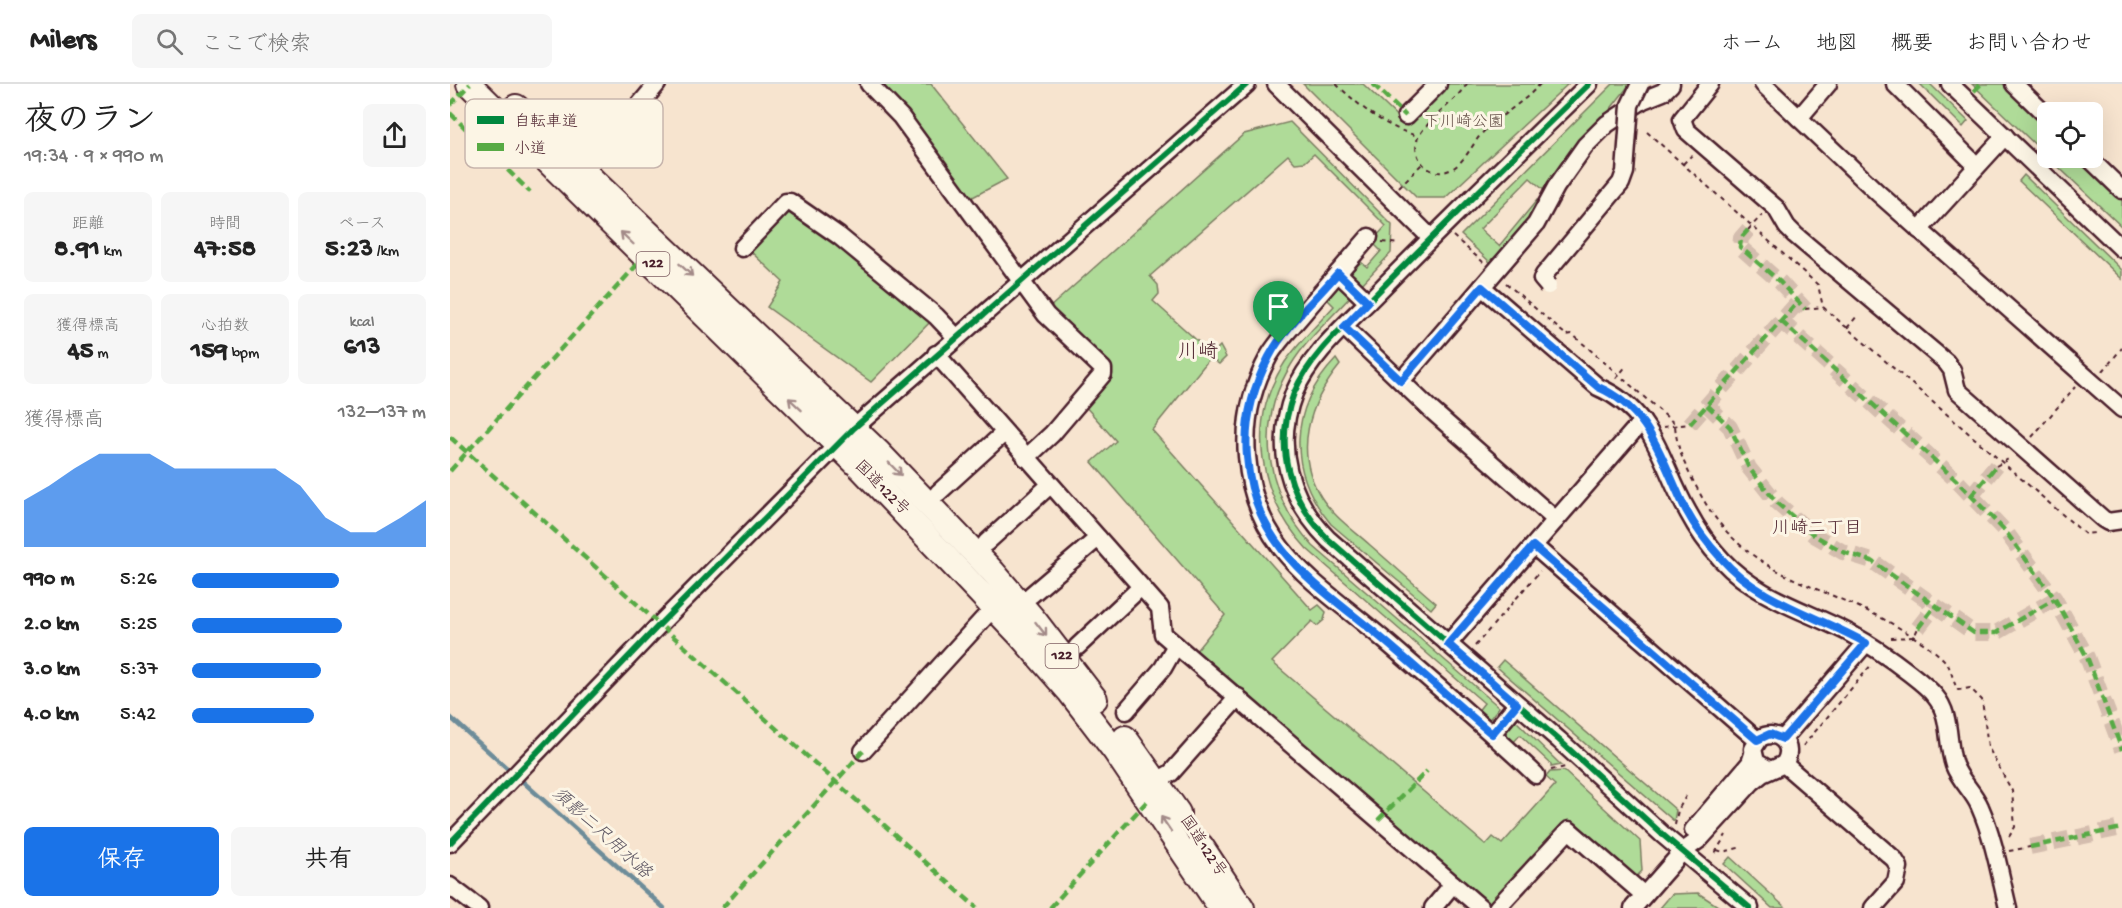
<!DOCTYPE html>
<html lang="ja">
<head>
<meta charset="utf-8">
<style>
	body { margin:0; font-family:"Gochi Hand","Klee One",sans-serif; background:#f6f6f6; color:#222; height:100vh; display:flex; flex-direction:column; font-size:22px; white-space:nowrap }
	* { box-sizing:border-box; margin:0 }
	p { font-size:20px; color:#767676 }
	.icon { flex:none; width:33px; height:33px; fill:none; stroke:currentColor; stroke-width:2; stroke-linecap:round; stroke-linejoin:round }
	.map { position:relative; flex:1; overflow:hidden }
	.sheet { display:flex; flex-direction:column; background:#fff; width:450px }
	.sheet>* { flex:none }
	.controls { position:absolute; left:1587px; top:18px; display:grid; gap:12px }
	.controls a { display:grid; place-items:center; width:66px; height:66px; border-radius:9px; background:#fff; box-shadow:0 6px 24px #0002; font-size:30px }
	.pin { position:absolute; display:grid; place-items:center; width:51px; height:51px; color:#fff; margin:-62px -26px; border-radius:50% 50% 50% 0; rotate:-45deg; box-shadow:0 0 6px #0007 }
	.pin .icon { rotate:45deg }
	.round { display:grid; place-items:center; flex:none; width:63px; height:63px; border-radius:9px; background:#f6f6f6 }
	.summary { display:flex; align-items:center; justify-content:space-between; height:102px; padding:0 24px }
	h1 { font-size:33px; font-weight:800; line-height:45px }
	.stats { display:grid; grid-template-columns:repeat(3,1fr); gap:9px; height:102px; padding:6px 24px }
	.stats div { display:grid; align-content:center; border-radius:9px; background:#f6f6f6; text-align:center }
	.stats b { font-size:26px; font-weight:800 }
	.stats small { font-size:16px; font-weight:400 }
	.stats p { font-size:16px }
	.chart { height:168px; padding:12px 24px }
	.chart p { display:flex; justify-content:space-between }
	.chart svg { width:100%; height:108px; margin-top:6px; fill:#1a73e8; opacity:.7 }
	.primary-button { display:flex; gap:12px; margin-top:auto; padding:12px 24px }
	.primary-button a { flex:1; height:69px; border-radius:9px; background:#1a73e8; color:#fff; font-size:24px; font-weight:800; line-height:69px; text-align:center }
	.primary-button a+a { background:#f6f6f6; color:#222 }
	ul { padding:0 24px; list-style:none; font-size:20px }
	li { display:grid; grid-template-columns:96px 72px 1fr; align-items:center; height:45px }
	li i { height:15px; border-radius:8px; background:#1a73e8 }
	header { display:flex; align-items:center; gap:36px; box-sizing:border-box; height:84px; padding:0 30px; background:#fff; border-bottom:2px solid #e0e0e0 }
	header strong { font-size:28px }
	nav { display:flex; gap:33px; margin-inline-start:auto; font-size:21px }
	.search { width:420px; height:54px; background:#f6f6f6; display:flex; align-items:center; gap:15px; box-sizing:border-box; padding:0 21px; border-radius:9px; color:#767676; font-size:22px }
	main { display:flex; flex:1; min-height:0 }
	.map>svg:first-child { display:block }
	.green { fill:#afdb98; stroke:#7c7d62; stroke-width:1.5 }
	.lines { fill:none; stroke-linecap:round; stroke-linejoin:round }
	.stream { stroke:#6d8c99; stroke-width:4.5 }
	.minor-tunnel { stroke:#d4bdae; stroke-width:16; stroke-dasharray:16 8; stroke-linecap:butt }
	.minor-casing { stroke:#4a1f2b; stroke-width:21 }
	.highway-casing { stroke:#4a1f2b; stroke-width:28 }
	.path { stroke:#4a1f2b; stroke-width:2; stroke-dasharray:4.5 4.5; stroke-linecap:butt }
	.minor { stroke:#fcf5e5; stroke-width:16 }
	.highway { stroke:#fcf5e5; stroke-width:24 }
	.minor-bridge-casing { stroke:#4a1f2b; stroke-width:21; stroke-linecap:butt }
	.minor-bridge { stroke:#fcf5e5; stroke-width:16 }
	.quiet { stroke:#57aa44; stroke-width:4.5; stroke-dasharray:9 4.5; stroke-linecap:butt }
	.cycleway-casing { stroke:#fcf5e5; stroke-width:10 }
	.cycleway { stroke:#00873e; stroke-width:6 }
	.oneway { stroke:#a38a88 }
	.route-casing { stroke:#fff; stroke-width:12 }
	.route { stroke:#1a73e8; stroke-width:8 }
	.labels { text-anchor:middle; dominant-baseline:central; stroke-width:6; stroke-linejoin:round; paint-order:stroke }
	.shield { fill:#fcf5e5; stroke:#7f5f63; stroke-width:1.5 }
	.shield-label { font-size:15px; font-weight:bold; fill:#4a1f2b }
	.park-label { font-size:16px; fill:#634e46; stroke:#fcf5e5 }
	.street-label { font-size:16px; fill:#4a1f2b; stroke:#fcf5e5 }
	.neighbourhood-label { font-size:18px; fill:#4a1f2b; stroke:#fcf5e5 }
	.water-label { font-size:18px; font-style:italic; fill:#5c5562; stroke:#fcf5e5 }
	.quarter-label { font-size:20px; fill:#4a1f2b; stroke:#fcf5e5 }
	.key { fill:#fcf5e5; stroke:#c7b5ad; stroke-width:1.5 }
	.key-label { font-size:16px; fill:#4a1f2b }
</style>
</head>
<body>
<header>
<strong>Milers</strong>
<div class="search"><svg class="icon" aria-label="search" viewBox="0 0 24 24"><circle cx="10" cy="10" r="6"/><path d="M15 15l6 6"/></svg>ここで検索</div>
<nav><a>ホーム</a><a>地図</a><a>概要</a><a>お問い合わせ</a></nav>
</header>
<main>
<section class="sheet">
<div class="summary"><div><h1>夜のラン</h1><p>19:34 · 9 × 990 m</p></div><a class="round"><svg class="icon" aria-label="share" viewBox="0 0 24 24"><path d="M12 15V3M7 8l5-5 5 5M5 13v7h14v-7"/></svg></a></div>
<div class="stats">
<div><p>距離</p><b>8.91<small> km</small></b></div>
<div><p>時間</p><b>47:58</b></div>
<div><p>ペース</p><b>5:23<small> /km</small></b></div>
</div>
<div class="stats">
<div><p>獲得標高</p><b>45<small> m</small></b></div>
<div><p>心拍数</p><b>159<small> bpm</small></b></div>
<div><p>kcal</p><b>613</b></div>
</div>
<div class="chart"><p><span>獲得標高</span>132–137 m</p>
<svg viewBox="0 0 160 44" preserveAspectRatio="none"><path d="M0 44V25L10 19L20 12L30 6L40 6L50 6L60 12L70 12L80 12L90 12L100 12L110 19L120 32L130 38L140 38L150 32L160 25V44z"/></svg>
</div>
<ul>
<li><b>990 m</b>5:26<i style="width:63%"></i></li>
<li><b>2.0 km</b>5:25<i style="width:64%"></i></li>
<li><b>3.0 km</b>5:37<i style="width:55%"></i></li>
<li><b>4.0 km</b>5:42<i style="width:52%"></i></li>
</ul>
<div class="primary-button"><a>保存</a><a>共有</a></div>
</section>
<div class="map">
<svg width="1672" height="824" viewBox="0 0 1672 824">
	<rect width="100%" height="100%" fill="#f7e4cf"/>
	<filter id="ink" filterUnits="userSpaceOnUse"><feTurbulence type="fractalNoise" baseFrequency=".0167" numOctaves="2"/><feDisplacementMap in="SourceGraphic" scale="12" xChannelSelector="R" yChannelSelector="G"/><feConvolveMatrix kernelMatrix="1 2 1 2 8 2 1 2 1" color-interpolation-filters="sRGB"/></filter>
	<g filter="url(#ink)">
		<g class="green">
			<polygon points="428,0 481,0 557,95 519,115 442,12"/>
			<polygon points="853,0 913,0 957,42 997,0 1118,0 995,114 967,114"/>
			<polygon points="1163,0 1180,0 1096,108 1080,94 1030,145 1049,162 1087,116 1088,119 1073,144 1041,179 1011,151"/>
			<polygon points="1470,0 1480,0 1518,37 1513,43"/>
			<polygon points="1522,0 1559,0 1597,38 1597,72"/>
			<polygon points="840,38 942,141 941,169 912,200 900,189 911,178 917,183 931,167 924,160 924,155 936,142 864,70 855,78 845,79 838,71 700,192 708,201 709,210 703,217 762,270 770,262 776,273 769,280 760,274 702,346 862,526 869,521 876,528 874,536 867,542 862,537 822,578 1036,761 1043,753 1052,760 1105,701 1096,693 1100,688 1114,687 1190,757 1192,787 1183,796 1116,738 1043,824 1039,824 745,568 775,531 642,378 666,357 634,321 662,286 621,250 599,224 794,50"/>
			<polygon points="1599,74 1634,74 1672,110 1672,143"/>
			<polygon points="1574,91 1672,186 1672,195 1569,97"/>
			<polygon points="339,123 483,235 421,298 317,223 333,198 298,165"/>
			<path d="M889,202L901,212C881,234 856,256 841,281C803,342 817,412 863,462L1049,623L1038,637L1027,628L1034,619L857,465C809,413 795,339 835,278C849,258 868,240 884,222L877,215Z"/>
			<path d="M886,275L890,281C859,319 843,368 871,413C883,432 903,446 920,461C942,480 964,500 986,519L981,525L881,440C837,388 838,325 886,275Z"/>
			<polygon points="1053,576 1226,726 1224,737 1047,583"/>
			<polygon points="1065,636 1111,681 1101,683 1101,680 1070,651 1063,659 1053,650"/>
			<polygon points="1280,773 1336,824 1322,824 1274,780"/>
			<polygon points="1248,809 1271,824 1210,824 1222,810"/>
		</g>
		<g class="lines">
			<g class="stream">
				<polyline points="0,633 58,685"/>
				<polyline points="71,696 214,824"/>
			</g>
			<g class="minor-tunnel">
				<polyline points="1298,146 1291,154 1290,163 1330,198 1355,225"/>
				<polyline points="1331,237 1506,396 1556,448 1605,515 1637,573 1672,666"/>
				<polyline points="1257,321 1280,343 1299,384 1327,419 1364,451 1393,468 1422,477 1524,549 1546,549 1605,515"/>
				<polyline points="1240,340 1348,218"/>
				<polyline points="1521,412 1546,382"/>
				<polyline points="1468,544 1485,522"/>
				<polyline points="1580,763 1672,744"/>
			</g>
			<g class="minor-casing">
				<g id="minor">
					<polyline points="419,0 451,33 596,231 653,285 653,290 602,350 576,374"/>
					<polyline points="826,0 981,154"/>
					<path d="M1139,0C1068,69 997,137 928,208C899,238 860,270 844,309C823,363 839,415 878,455L1109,656L1213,751L1300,824"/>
					<polyline points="1260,0 1232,35 1236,46 1326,124 1337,143 1345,151 1496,278 1502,286 1507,306 1653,435 1658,438 1672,436"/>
					<polyline points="1313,0 1428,109 1672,325"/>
					<polyline points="1445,0 1527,82"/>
					<polyline points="1500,0 1672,165"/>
					<polyline points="1564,0 1598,33"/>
					<polyline points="956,32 988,0"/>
					<polyline points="1349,34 1378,0"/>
					<polyline points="1639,74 1672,106"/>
					<polyline points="134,87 207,0"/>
					<polyline points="1469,146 1555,52"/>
					<path d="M919,153C898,177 877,202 856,226C844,241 829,255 819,272C802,303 794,337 797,372C804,467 868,499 933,555C985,600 1037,644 1086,691"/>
					<polyline points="292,164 336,118 340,118 389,152 486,232 506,253"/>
					<polyline points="888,189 918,218"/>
					<path d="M1032,203L1148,303C1206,328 1210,380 1238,428C1247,445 1259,462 1272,476C1308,515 1356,526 1401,550C1421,561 1440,574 1458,588C1467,595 1478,603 1485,612C1502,632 1496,658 1504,681C1510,697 1524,708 1530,723C1544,755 1550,791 1558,824"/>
					<polyline points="894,243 980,325 1106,436"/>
					<polyline points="486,270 710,524 713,550 1031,824"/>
					<polyline points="951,297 1086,140 1106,103 1135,62 1157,40 1193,16 1213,8 1221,0"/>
					<polyline points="488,409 554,349"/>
					<polyline points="536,459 600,401"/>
					<polyline points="1084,462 1307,656"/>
					<polyline points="581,511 648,454"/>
					<polyline points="998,560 1192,337"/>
					<polyline points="627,563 691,503"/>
					<polyline points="676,627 713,584 726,561"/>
					<polyline points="1042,650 1067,620"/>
					<polyline points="1333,655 1416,559"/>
					<polyline points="413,667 544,523"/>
					<polyline points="1334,680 1444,775 1449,783 1446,798 1423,824"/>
					<polyline points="707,697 721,689 788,613"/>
					<polyline points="1243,746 1300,679 1303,670"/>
					<polyline points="0,759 211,539 404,344 797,0"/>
					<polyline points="0,802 29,824"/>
					<polyline points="983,824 1003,800"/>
					<polyline points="1047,824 1119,746 1194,811"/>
					<path d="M1183,824L1232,768L1250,755L1302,698L1312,690L1334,680C1346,662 1329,644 1310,654L1303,665L1306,678L1320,686"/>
				</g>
			</g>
			<g class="highway-casing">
				<g id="highway">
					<polyline points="19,0 413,386 570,551 619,607 665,667 771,824"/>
					<polyline points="66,23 429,369 543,488 585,537 645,615"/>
					<polyline points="675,654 728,729"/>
					<polyline points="751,762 792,824"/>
				</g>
			</g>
			<g class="path">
				<path d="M886,0C912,24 934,43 968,52"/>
				<path d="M1017,0C1004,18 982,33 970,50C958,68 976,94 997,87C1011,83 1020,65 1028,54C1045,33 1072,21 1090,0"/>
				<polyline points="1197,48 1368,201 1373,223 1635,450 1645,449"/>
				<polyline points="1233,80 1242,71"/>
				<polyline points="949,103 972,80"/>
				<polyline points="1298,146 1312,131"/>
				<polyline points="1003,152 1033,178"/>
				<polyline points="932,158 949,160"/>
				<path d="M1056,199L1116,251L1122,250L1225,340C1226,364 1236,384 1247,404C1295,498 1372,497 1451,545C1466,554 1484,565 1495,577C1502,584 1502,597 1508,606L1520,604L1532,616L1538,663L1562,707L1565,743L1557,756"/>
				<polyline points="1355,225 1373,223"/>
				<polyline points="1397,244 1408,231"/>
				<polyline points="1653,287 1672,264"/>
				<polyline points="1166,295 1176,282"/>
				<polyline points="1213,343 1240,340"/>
				<polyline points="1582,353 1625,303"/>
				<polyline points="1546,382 1560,374"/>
				<polyline points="1441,554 1464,553 1468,544"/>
				<polyline points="1025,562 1090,487"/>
				<polyline points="1353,662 1422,580"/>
				<polyline points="1101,686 1116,683"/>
				<polyline points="1225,741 1228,726 1236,712"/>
				<polyline points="1267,766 1273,768 1292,763"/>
				<polyline points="1559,767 1580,763"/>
				<polyline points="1265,769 1276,751"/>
			</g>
			<use href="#minor" class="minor"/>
			<use href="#highway" class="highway"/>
			<g class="minor-bridge-casing">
				<polyline id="minor-bridge" points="1098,202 1092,195 1094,191 1171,99 1175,88 1180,21 1190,0"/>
			</g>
			<use href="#minor-bridge" class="minor-bridge"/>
			<g class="quiet">
				<polyline points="923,0 956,32"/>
				<polyline points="1524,7 1531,0"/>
				<polyline points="0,21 20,0"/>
				<polyline points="0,29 80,108"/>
				<polyline points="1298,146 1291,154 1290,163 1330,198 1355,225"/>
				<polyline points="1331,237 1506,396 1556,448 1605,515 1637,573 1672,666"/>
				<polyline points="1257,321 1280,343 1299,384 1327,419 1364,451 1393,468 1422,477 1524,549 1546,549 1605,515"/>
				<polyline points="1240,340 1348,218"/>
				<polyline points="0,353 527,824"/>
				<polyline points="0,387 195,172"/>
				<polyline points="1521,412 1546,382"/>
				<polyline points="1468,544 1485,522"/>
				<polyline points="928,736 977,687"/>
				<polyline points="1580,763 1672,744"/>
				<polyline points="272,824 413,667"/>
				<polyline points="600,824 699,715"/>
			</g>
			<g class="cycleway-casing">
				<g id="cycleway">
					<path d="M1139,0C1068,69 997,137 928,208C899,238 860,270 844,309C823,363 839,415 878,455L1109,656L1213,751L1300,824"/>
					<polyline points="0,759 211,539 404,344 797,0"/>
				</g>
			</g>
			<use href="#cycleway" class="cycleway"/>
		</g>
		<defs><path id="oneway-shaft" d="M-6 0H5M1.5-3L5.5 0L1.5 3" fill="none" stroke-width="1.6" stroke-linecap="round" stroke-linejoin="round" transform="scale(1.5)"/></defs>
		<g class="oneway">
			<use href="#oneway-shaft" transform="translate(177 154) rotate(-136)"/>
			<use href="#oneway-shaft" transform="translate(236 186) rotate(43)"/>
			<use href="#oneway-shaft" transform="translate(345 320) rotate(-137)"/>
			<use href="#oneway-shaft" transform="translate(445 385) rotate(46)"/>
			<use href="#oneway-shaft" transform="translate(591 545) rotate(52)"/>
			<use href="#oneway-shaft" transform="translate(716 740) rotate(-124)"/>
		</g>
	</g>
	<g class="lines" filter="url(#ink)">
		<g class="route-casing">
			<path id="route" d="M888,189L918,218L894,243L951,297L1032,203L1148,303C1202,326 1212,379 1236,426C1245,443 1258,460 1271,474C1309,518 1367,531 1416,559L1333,655L1320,650L1307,656L1083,462L998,560L1067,620L1042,650C1004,618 967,584 929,552C865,499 804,464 797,373C794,337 802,305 819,273C835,242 865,216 888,189Z"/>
		</g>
		<use href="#route" class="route"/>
	</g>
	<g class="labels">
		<g class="shield">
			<rect x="186.5" y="168" width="33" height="24" rx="4.5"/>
			<rect x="595.5" y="560" width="33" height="24" rx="4.5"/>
		</g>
		<g class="shield-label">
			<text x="203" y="180">122</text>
			<text x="612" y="572">122</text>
		</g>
		<g class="park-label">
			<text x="1014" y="39">下川崎公園</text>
		</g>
		<g class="street-label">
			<text transform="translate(431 405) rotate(45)">国道122号</text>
			<text transform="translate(752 763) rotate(56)">国道122号</text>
		</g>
		<g class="neighbourhood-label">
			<text x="1367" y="445">川崎二丁目</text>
		</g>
		<g class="water-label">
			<text transform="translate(151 750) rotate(42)">須影二尺用水路</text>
		</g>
		<g class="quarter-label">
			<text x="748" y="269">川崎</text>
		</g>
	</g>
	<rect x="15" y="15" width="198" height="69" rx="9" class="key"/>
	<rect x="27" y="32" width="27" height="8" fill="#00873e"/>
	<rect x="27" y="59" width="27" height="8" fill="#57aa44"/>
	<g class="key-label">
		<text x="64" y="42">自転車道</text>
		<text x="64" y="69">小道</text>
	</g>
</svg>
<div class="controls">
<a><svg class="icon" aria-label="locate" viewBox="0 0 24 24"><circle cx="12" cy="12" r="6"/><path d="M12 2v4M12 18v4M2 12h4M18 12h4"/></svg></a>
</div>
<div class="pin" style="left:829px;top:259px;background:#1e9e55"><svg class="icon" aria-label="arrive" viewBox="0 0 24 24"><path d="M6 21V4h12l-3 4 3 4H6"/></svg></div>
</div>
</main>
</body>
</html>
